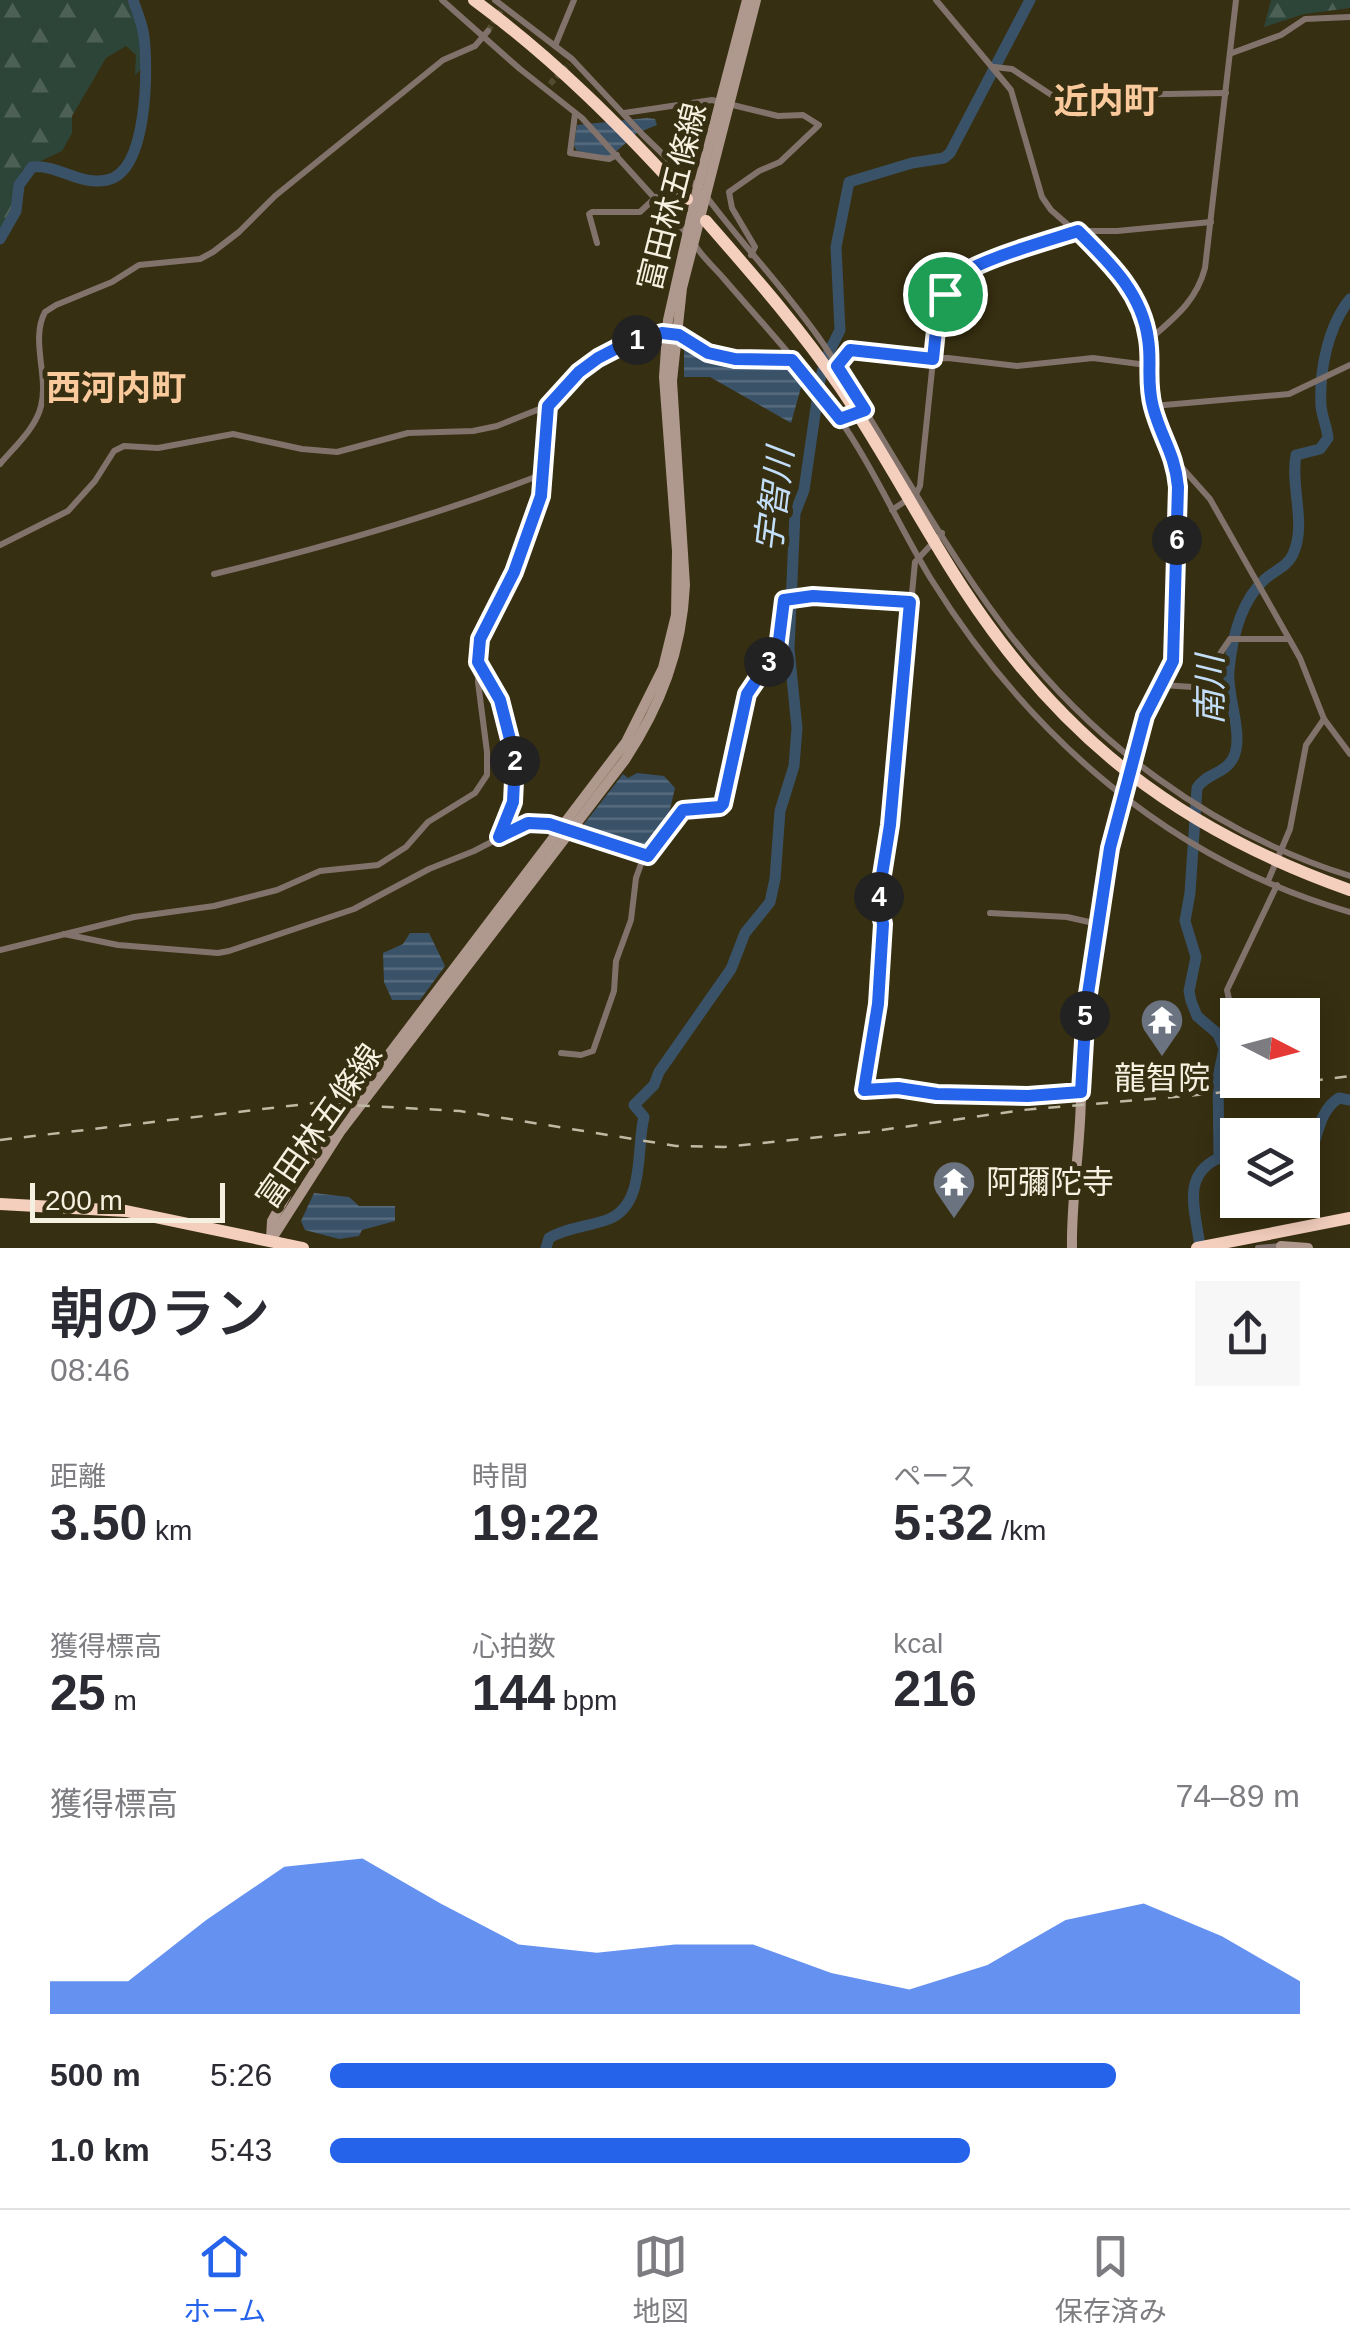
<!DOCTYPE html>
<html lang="ja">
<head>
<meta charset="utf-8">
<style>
	body { margin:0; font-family:Helvetica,"Noto Sans JP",sans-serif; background:#f7f7f7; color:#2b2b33; height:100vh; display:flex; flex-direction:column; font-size:38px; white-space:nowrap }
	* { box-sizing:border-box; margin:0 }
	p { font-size:32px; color:#7c7c81 }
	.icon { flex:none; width:55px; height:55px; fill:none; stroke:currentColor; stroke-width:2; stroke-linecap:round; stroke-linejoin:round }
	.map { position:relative; height:1248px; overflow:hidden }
	.sheet { display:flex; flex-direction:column; background:#fff; flex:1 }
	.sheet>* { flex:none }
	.needle { width:65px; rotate:96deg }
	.fabs { position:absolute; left:1220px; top:998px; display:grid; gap:20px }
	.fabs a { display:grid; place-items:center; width:100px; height:100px; border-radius:0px; background:#fff; box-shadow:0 5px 25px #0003; font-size:50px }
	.scale { position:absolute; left:30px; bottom:25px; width:195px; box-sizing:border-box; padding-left:10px; border:5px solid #f5f0df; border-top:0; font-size:28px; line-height:35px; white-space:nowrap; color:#f5f0df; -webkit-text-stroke:8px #372f11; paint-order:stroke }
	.pin { position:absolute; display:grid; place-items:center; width:85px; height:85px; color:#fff; margin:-42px; border:5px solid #fff; border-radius:50%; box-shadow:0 2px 10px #0007 }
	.km { position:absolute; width:50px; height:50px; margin:-25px; border-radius:50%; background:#222; color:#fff; font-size:28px; line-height:50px; text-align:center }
	.round { display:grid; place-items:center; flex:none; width:105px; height:105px; border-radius:0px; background:#f7f7f7 }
	.head { display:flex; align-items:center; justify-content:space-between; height:170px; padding:0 50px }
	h1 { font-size:55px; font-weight:600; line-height:75px }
	.figures { display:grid; grid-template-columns:repeat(3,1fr); gap:15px; height:170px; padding:10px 50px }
	.figures div { display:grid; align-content:center }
	.figures b { font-size:50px; font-weight:600 }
	.figures small { font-size:28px; font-weight:400 }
	.figures p { font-size:28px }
	.chart { height:280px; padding:20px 50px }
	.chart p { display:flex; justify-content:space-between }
	.chart svg { width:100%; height:180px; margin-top:10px; fill:#2563eb; opacity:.7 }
	ul { padding:0 50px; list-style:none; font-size:32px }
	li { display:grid; grid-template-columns:160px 120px 1fr; align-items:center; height:75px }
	li i { height:25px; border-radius:12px; background:#2563eb }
	.dock { display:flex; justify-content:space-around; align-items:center; height:140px; border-top:2px solid #e1e1e2; background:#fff; font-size:28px; color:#7c7c81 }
	.dock a { display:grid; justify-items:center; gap:5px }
	.dock .selected { color:#2563eb }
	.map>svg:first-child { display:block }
	.forest { fill:url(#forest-firs) }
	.water { fill:url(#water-rules) }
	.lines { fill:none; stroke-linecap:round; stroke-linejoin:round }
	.river { stroke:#3a5268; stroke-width:11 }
	.street-tunnel { stroke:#544c30; stroke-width:6; stroke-dasharray:6 3; stroke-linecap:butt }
	.street { stroke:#81726c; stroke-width:6 }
	.secondary { stroke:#af988d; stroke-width:10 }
	.highway { stroke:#f4cfbe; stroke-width:12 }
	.rail { stroke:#c0baa5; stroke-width:2.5; stroke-dasharray:12 12; stroke-linecap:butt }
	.route-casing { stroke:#fff; stroke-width:20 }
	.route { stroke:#2563eb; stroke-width:12 }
	.labels { text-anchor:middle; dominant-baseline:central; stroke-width:10; stroke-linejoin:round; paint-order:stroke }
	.street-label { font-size:32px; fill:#f5f0df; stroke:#372f11 }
	.poi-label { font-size:32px; fill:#f5f0df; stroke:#372f11 }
	.neighbourhood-label { font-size:35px; font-weight:bold; fill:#faca9d; stroke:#372f11 }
	.water-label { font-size:35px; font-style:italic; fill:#c3def8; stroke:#372f11 }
</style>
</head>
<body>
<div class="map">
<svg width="1350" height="1248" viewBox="0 0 1350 1248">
	<defs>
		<pattern id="forest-firs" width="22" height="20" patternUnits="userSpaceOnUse" patternTransform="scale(2.5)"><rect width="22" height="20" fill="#2d4539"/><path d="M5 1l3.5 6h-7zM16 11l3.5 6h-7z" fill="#4c6055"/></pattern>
		<pattern id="water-rules" width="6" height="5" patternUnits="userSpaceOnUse" patternTransform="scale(2.5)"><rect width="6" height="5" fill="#3a5268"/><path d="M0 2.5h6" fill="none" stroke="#576b7d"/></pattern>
	</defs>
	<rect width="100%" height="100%" fill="#372f11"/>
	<g class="forest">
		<polygon points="0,0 127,0 139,33 142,68 135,75 136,55 126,46 106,58 72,116 72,133 62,151 22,170 16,182 11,215 0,231"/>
		<polygon points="1271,0 1350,0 1350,8 1304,14 1264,27"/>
	</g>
	<g class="water">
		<polygon points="647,118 655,119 657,125 637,133 610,157 577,151 574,146 577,125"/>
		<polygon points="684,345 722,366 787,369 802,384 791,423 710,377 684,377"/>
		<polygon points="637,773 664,776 675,788 666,826 649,849 584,829 584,824 623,774 628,778"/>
		<polygon points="410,933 429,933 445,966 420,1000 392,1000 384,982 383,953 403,944"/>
		<polygon points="314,1193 349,1197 359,1206 395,1206 395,1221 362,1230 359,1236 339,1239 305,1230 301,1221"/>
	</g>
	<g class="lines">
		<g class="river">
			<path d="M0,239L16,211L19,185L32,167C58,164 79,186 107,180C148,172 148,69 144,37C143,25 137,12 133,0"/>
			<path d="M1219,1158L1218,1077L1224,1049L1218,1034L1197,1016L1191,1001L1189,991L1196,957L1185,921L1190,893L1197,788C1205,774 1224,774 1232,760C1246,738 1226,696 1229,670C1232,638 1241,601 1265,579C1274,571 1288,566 1293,554C1307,524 1290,487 1296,455L1320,449L1328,438C1327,427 1322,417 1321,406C1319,371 1328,326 1350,299"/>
			<path d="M1302,1167C1320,1146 1314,1114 1339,1098L1350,1100"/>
			<path d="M546,1248L549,1238C568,1227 589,1227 609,1219C646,1204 636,1147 644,1117L634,1105L654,1085L659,1072L731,969L745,933L770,902L775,879L780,811L794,766L797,728L789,649L795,513L804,490L820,380L826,358L840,330L836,247L849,182L912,163L944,158L950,153L1030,0"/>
			<path d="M1200,1248C1197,1214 1179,1176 1219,1158L1238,1165"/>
		</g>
		<g class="street-tunnel">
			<polyline points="488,31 503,7"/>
			<polyline points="550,84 569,64"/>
		</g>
		<g class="street">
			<polyline points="442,0 520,69 582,118 688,235"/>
			<polyline points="495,0 572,59 643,135 697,187"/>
			<polyline points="936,0 1011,90 1042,197 1051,210 1107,259 1130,287 1149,340 1147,383 1155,417 1176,461 1178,487 1173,661 1145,716 1110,848 1086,1007 1081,1092"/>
			<polyline points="555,46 574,0"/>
			<polyline points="1232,53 1281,35 1305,19 1350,17"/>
			<polyline points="994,67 1012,69 1053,96 1226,93"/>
			<polyline points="624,113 712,100 778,116 803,115 819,125 780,162 759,171 729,192 732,208 755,247 751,255"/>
			<polyline points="575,114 570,153 609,159 617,155"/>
			<path d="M706,196C744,247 788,292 824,345C885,438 937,538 1004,627C1091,742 1212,833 1350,876"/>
			<polyline points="597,243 589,214 592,212 640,212 656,197"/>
			<path d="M695,245C703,258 715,268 725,280C762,323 803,367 836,414C873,466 898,525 931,579C1028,735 1170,861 1350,912"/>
			<path d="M1149,340C1174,318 1196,302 1205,268L1236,0"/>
			<polyline points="837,366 850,350 905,359 948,358 1017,366 1093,358 1147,365"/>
			<polyline points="1153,406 1289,394 1350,365"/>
			<polyline points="1177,462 1210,499 1300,658 1324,719 1350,754"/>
			<path d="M0,464C14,447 36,428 41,406C49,376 30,340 45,312L56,305L112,282L139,265L200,259L213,252L239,232L275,196L443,60L475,46L488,31"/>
			<polyline points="892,510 916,494 920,486 937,322 945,294 953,280 983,264 1078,231 1117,231 1211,222"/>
			<path d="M942,533L915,562L890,825L878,900L883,924L878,1004L864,1090C899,1088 932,1095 967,1093"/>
			<polyline points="0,545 68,511 95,481 114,451 124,446 158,448 233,434 302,449 337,452 408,433 473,431 497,426 547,406 567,383 598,358 627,343 662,333 679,335 708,353 735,359 791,360"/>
			<path d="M214,574C326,547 435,516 543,474"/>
			<path d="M478,663C511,714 529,778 500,835"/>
			<polyline points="1162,685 1193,687 1201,682 1230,639 1288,639"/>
			<polyline points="1268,881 1290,829 1306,745 1324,719"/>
			<polyline points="990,913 1067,917 1098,924"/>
			<polyline points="64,934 118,945 218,953 229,951 354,909 429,869 474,851 528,823 549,824 648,856"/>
			<polyline points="0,950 134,917 214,906 277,890 320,871 378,865 406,847 428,822 475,793 487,775 487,752 478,682 480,639 514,572 541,496 547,406"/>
			<polyline points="1238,1041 1227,990 1277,885"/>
			<polyline points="561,1053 581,1055 593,1051 614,991 616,961 631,920 636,878 641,864 683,809 720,807 723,804 747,694 778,648 784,600 813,596 911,602"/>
			<polyline points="1258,1248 1281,1246"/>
		</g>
		<g class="secondary">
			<path d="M967,1093L1028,1096L1081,1092C1081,1145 1071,1196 1072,1248"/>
			<polyline points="271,1239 272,1221 298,1174 626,742 663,668 676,615 677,551 664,377 668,320 698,187 747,0"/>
			<path d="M271,1240L340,1132L625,760C661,705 682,651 685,585L672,381L682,288L756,0"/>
			<polyline points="1281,1246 1308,1248"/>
		</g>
		<g class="highway">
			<path d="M474,0C554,59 621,126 687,199"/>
			<path d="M706,221C753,275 800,328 840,387C884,452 920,522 963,588C1061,739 1180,830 1350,890"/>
			<polyline points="0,1204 126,1211 303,1248"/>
			<polyline points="1197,1248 1350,1218"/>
		</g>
		<polyline class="rail" points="0,1140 314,1103 460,1111 676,1146 724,1147 868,1132 1023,1110 1208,1094 1350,1076"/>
	</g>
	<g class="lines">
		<g class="route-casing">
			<path id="route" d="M1078,231C1109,262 1142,293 1148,339C1152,362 1146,381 1153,407C1161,438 1175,453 1178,487L1173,661L1145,716L1110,848L1086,1007L1081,1092L1028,1096L937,1094L898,1088L864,1090L878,1004L883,924L878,900L890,825L910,602L813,596L784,600L778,648L747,694L723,804L720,807L683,810L648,856L549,824L528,823L499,837L513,802L515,759L500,700L478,662L480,639L514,572L541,496L548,406L579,372L598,358L627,343L662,333L679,335L708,353L735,359L792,360L840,419L865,410L837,366L850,350L933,359C936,335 936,302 952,282C968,262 1051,240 1078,231Z"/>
		</g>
		<use href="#route" class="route"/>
	</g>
	<defs>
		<g id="temple-pin" transform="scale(2.25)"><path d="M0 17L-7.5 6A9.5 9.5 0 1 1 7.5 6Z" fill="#6b7280" stroke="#372f11"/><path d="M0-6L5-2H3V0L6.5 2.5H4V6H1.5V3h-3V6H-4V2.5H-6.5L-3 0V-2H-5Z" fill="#fff"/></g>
	</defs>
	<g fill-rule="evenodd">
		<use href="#temple-pin" x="1162" y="1020"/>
		<use href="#temple-pin" x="954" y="1182"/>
	</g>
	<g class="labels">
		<g class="street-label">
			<text transform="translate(672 197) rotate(-76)">富田林五條線</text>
			<text transform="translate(319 1126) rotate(-55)">富田林五條線</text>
		</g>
		<g class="poi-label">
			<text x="1162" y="1078">龍智院</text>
			<text x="986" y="1182" text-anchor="start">阿彌陀寺</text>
		</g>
		<g class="neighbourhood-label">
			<text x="1106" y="100">近内町</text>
			<text x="116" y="387">西河内町</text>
		</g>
		<g class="water-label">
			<text transform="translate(774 500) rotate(-83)">宇智川</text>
			<text transform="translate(1209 690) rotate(-90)">南川</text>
		</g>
	</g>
</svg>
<div class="fabs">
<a><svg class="needle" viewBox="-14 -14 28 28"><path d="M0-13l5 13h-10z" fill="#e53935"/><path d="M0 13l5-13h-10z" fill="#7c7c81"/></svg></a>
<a><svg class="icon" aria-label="layers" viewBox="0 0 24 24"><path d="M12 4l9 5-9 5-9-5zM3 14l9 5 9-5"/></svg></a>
</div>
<div class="scale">200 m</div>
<div class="pin" style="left:945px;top:294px;background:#1e9e55"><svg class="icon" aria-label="arrive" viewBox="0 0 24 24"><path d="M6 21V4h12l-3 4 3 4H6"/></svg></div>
<b class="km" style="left:637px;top:340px">1</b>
<b class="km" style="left:515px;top:761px">2</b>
<b class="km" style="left:769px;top:662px">3</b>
<b class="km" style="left:879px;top:897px">4</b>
<b class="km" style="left:1085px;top:1016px">5</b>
<b class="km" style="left:1177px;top:540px">6</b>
</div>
<section class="sheet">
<div class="head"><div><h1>朝のラン</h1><p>08:46</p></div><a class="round"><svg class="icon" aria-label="share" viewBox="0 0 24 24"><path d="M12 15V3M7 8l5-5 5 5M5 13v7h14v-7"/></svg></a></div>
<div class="figures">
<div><p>距離</p><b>3.50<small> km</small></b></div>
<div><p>時間</p><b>19:22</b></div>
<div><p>ペース</p><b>5:32<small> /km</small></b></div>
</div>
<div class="figures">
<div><p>獲得標高</p><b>25<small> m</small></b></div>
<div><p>心拍数</p><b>144<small> bpm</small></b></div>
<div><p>kcal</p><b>216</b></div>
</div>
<div class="chart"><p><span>獲得標高</span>74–89 m</p>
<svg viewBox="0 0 160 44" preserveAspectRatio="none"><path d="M0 44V36L10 36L20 21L30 8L40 6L50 17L60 27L70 29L80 27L90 27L100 34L110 38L120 32L130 21L140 17L150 25L160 36V44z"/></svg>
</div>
<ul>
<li><b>500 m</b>5:26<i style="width:81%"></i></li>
<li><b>1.0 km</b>5:43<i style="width:66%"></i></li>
</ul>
</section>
<nav class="dock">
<a class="selected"><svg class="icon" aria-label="home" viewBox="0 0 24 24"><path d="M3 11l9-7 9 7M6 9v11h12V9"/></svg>ホーム</a>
<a><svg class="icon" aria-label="map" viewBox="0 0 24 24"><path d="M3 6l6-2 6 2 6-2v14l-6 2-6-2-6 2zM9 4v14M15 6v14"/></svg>地図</a>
<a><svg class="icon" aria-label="saved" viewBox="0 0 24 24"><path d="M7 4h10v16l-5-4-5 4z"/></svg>保存済み</a>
</nav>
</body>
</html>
